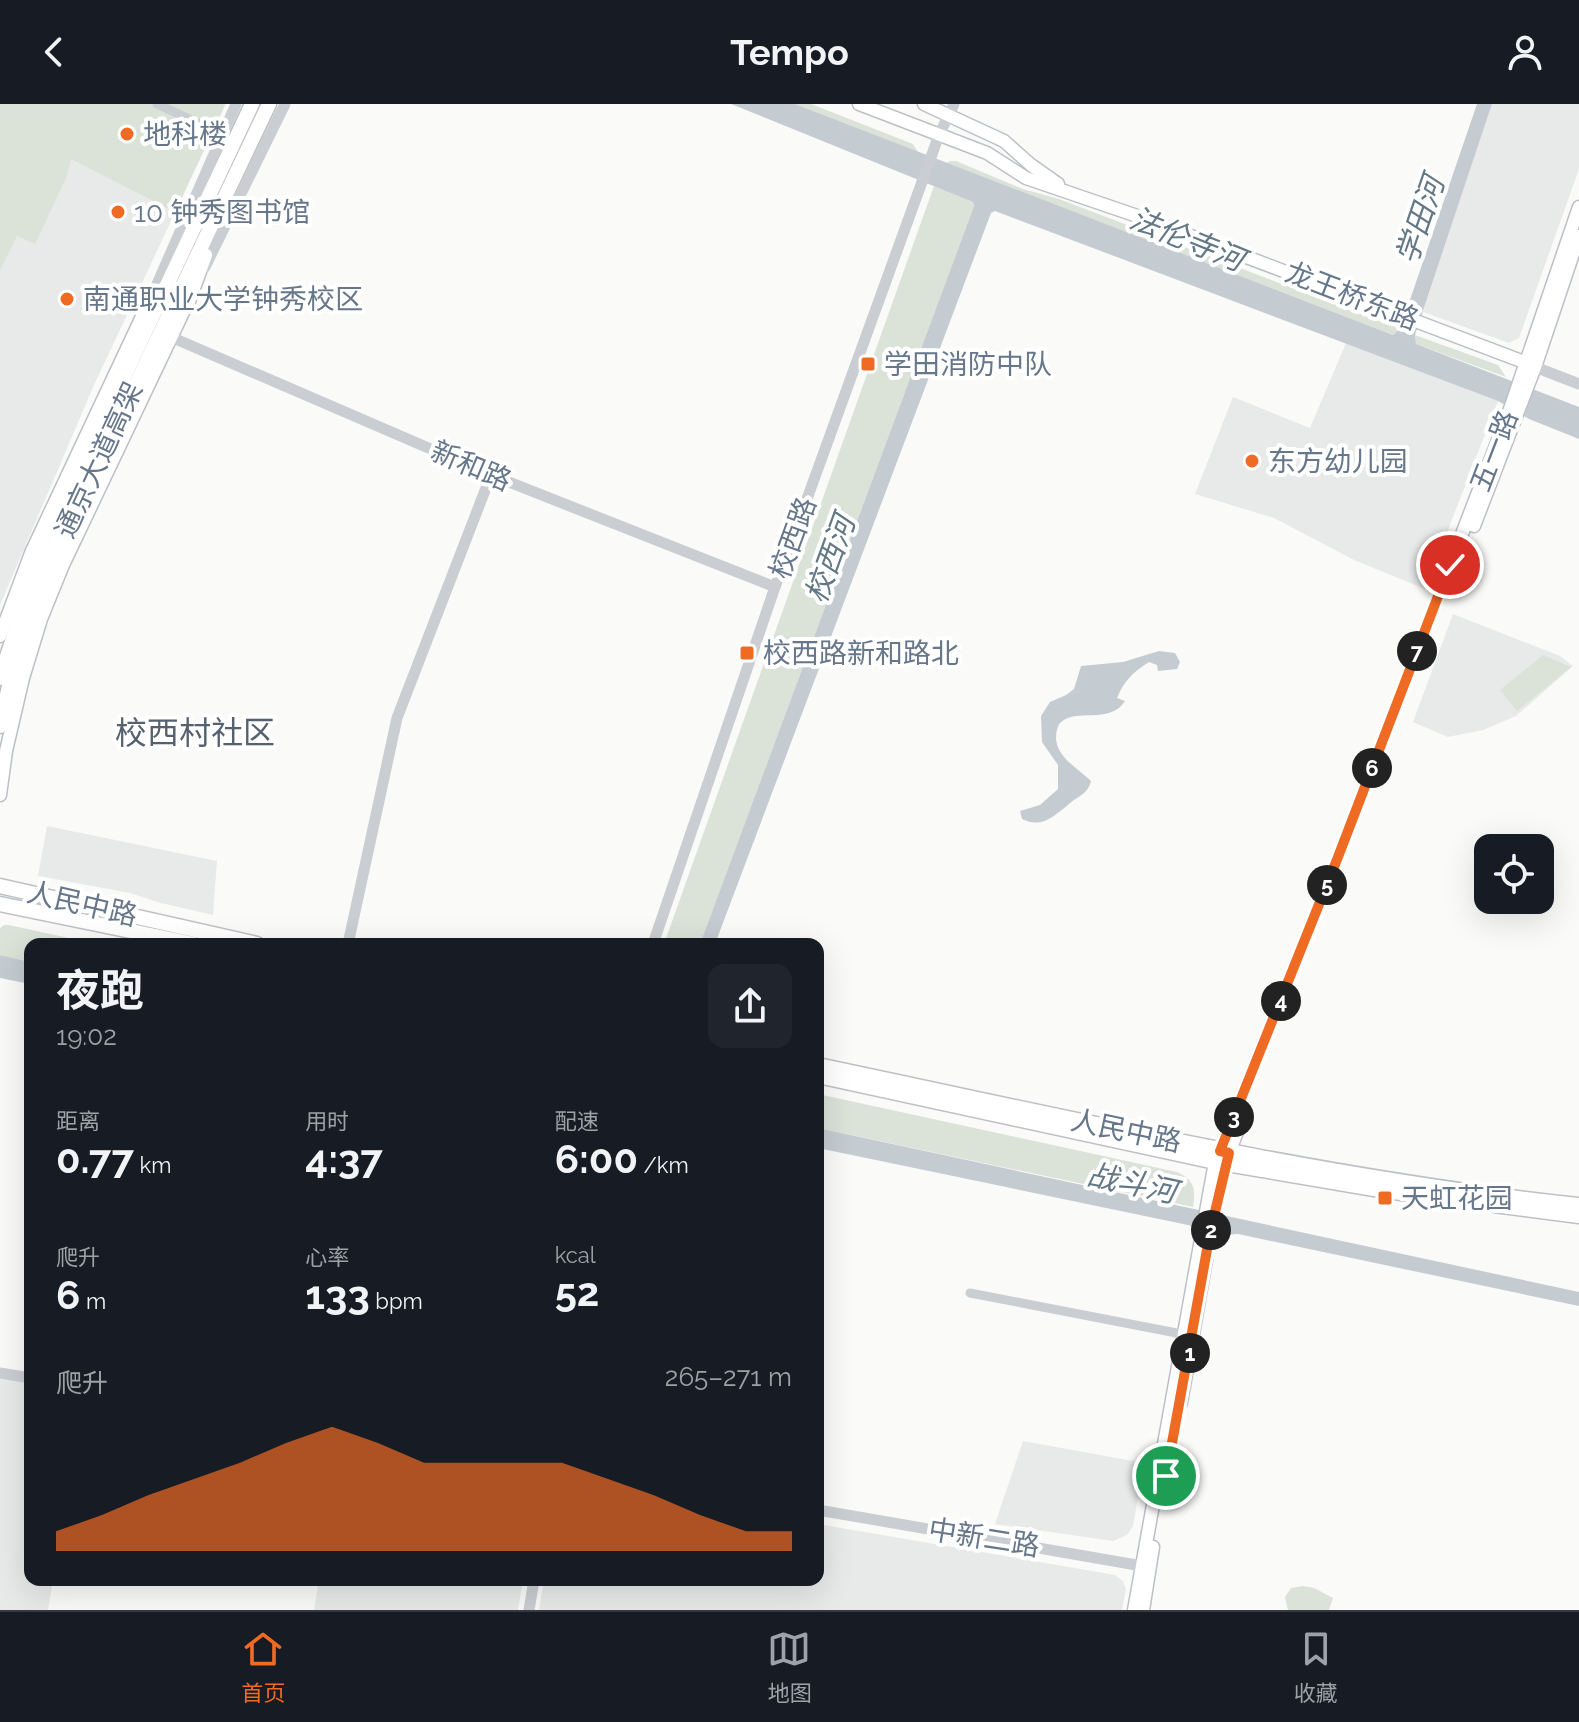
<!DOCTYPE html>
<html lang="zh">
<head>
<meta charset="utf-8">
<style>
	body { margin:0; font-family:Raleway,"Noto Sans SC",sans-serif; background:#20242c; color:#f1f3f6; height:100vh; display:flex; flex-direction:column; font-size:30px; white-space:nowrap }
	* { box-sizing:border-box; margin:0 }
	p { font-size:26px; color:#9ea1a6 }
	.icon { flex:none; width:44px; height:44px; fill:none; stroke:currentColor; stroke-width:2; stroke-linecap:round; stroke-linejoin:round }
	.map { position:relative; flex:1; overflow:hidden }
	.panel { position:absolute; left:24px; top:834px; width:800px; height:648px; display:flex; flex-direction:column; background:#171b24; border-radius:16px; box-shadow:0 8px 32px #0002 }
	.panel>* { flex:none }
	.fabs { position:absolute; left:1474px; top:730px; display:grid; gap:16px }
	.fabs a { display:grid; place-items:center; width:80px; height:80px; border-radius:16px; background:#171b24; box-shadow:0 8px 32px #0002; font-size:40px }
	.pin { position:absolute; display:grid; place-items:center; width:68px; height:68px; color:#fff; margin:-34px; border:4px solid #fff; border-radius:50%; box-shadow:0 2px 8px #0007 }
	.km { position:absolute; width:40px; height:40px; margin:-20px; border-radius:50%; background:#222; color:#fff; font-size:22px; line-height:40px; text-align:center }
	.round { display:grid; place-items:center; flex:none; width:84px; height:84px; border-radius:16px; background:#20242c }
	.overview { display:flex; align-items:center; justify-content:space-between; height:136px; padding:0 32px }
	h1 { font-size:44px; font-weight:700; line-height:60px }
	.metrics { display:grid; grid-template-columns:repeat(3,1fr); gap:12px; height:136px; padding:8px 32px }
	.metrics div { display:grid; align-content:center }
	.metrics b { font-size:40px; font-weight:700 }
	.metrics small { font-size:22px; font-weight:400 }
	.metrics p { font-size:22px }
	.chart { height:224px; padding:16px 32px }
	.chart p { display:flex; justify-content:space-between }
	.chart svg { width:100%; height:144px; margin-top:8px; fill:#ef6a23; opacity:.7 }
	header { display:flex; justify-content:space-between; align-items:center; height:104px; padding:0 32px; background:#171b24; font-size:36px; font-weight:700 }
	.menu { display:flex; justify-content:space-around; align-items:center; height:112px; border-top:2px solid #363941; background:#171b24; font-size:22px; color:#9ea1a6 }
	.menu a { display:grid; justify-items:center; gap:4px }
	.menu .selected { color:#ef6a23 }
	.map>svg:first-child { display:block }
	.built { fill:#e8e9e9 }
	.green { fill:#dbe2d8 }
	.water { fill:#c4ccd2 }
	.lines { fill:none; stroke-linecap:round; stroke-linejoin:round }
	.secondary-casing { stroke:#bcc0c6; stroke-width:15 }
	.primary-casing { stroke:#bdc0c5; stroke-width:17 }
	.trunk-casing { stroke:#bcbfc3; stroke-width:17 }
	.minor { stroke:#cacdd1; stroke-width:9 }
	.tertiary { stroke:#cacdd1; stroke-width:11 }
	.secondary { stroke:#fff; stroke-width:12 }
	.primary { stroke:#fff; stroke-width:14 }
	.trunk { stroke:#fff; stroke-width:14 }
	.route-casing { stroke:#fff; stroke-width:16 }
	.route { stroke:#ef6a23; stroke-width:10 }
	.poi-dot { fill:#ef6a23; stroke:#fff; stroke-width:3 }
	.labels { text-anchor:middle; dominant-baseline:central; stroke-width:8; stroke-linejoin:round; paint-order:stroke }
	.poi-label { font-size:28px; fill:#67778b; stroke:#fff; text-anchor:start }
	.street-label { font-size:28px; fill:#67778b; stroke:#fff }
	.water-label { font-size:30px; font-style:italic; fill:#637885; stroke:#fff }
	.quarter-label { font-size:32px; fill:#56616f; stroke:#fff }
</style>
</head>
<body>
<header><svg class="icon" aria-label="back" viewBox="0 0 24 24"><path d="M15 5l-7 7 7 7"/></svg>Tempo<svg class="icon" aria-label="person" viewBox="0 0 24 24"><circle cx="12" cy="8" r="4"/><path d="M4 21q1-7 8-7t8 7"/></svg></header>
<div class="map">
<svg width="1579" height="1506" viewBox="0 0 1579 1506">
	<rect width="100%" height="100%" fill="#fafaf8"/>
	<g class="built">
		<polygon points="0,0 226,0 94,281 0,501"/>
		<polygon points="1492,0 1579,0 1579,65 1519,234 1509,239 1423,208"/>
		<polygon points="1346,239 1498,297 1425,485 1354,456 1274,414 1195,390 1233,293 1310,324"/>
		<polygon points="1453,510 1560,552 1573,562 1516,612 1483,626 1448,633 1413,618"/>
		<polygon points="47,722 217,757 213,811 161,799 130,789 38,772"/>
		<polygon points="0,1272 30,1276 30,1476 53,1476 48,1506 0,1506"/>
		<polygon points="1023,1337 1144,1359 1133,1422 1127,1431 1113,1437 995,1420"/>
		<polygon points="818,1420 1115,1471 1123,1477 1126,1485 1122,1506 539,1506 544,1476 818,1476"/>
		<polygon points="319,1476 523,1476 518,1506 314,1506"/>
	</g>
	<g class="green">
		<polygon points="0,0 225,0 175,108 71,55 66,74 35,140 17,132 0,166"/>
		<polygon points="795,0 811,0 913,40 918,48"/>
		<polygon points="950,57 956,57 1023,85 1059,95 1400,225 1393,231 947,59"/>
		<polygon points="934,82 973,98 974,102 700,840 664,840"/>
		<polygon points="1415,231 1498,261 1506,273 1416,240"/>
		<polygon points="1543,551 1571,563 1517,607 1500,586"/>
		<polygon points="4,821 9,821 96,840 30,840 30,858 0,851 0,824"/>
		<path d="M818,990L1177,1068C1194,1076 1196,1084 1193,1103L818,1024Z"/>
		<polygon points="1303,1482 1314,1484 1333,1494 1329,1506 1288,1506 1285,1493 1291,1484"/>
	</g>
	<g class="water">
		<polygon points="731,0 795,0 1393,231 1400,225 1477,0 1492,0 1415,231 1416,240 1579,303 1579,335 1529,315 1498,297 995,107 991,109 715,840 700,840 974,102 973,98"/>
		<path d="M1159,547L1175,549L1180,558L1177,565L1158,567L1157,561L1149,558C1133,568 1124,577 1117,594L1125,597C1109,622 1076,602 1059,620C1047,648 1074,661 1091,677C1088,690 1078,692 1069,700C1054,712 1042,725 1022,715L1020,707L1040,701L1058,685V661L1042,638L1041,612L1050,598L1066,591L1074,585L1081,562L1123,558Z"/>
		<polygon points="0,851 30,858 30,880 0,874"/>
		<polygon points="818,1024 1579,1188 1579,1202 1238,1130 1224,1131 1188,1121 818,1044"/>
	</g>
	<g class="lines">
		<g class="secondary-casing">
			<g id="secondary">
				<polyline points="859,0 987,49 1026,74 1146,115 1532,261"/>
				<polyline points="924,0 1004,37 1031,61 1058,80"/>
				<polyline points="1474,422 1535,263 1579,132"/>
				<polyline points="0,532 31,449 154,187"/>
				<polyline points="0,691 6,647 23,574 41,515 63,461 187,200"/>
				<polyline points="1210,1130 1225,1059 1244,1010"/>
				<polyline points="1181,1299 1206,1156"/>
				<polyline points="1134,1506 1215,1058 1338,753 1510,305 1579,103"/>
				<polyline points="1143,1506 1153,1443"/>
			</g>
		</g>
		<g class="primary-casing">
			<g id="primary">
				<polyline points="0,782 257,840"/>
				<polyline points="0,800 194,840"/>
				<path d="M818,961C1071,1014 1322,1074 1579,1101"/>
				<polyline points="818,972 1215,1058 1386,1087 1579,1112"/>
			</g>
		</g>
		<g class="trunk-casing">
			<g id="trunk">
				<polyline points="187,200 205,151"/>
				<polyline points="0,574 40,452 252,0"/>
				<polyline points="0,622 12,569 52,457 269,0"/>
			</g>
		</g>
		<g class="minor">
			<polyline points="157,0 222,30"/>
			<polyline points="970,1189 1187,1231"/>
		</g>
		<g class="tertiary">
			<polyline points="205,163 285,0"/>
			<polyline points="154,187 236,0"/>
			<polyline points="171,233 491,371 775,483"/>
			<polyline points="1535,263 1579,280"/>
			<polyline points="348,840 397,614 491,371"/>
			<polyline points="653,840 775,483 939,31 954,0"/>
			<polyline points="0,1269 30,1274"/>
			<polyline points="818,1406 1148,1463"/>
			<polyline points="529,1506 534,1476"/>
		</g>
		<use href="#secondary" class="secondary"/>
		<use href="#primary" class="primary"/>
		<use href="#trunk" class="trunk"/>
	</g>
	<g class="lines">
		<g class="route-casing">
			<polyline id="route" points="1166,1372 1210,1129 1229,1049 1220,1047 1338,753 1450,461"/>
		</g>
		<use href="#route" class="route"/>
	</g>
	<g class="poi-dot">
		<circle cx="127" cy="30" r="8"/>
		<circle cx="118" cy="108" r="8"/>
		<circle cx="67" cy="195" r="8"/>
		<rect x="860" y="252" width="16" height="16" rx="4"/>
		<circle cx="1252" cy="357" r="8"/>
		<rect x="739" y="541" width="16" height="16" rx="4"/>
		<rect x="1377" y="1086" width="16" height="16" rx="4"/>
	</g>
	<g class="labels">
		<g class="poi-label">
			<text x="143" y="30">地科楼</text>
			<text x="134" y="108">10 钟秀图书馆</text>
			<text x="83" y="195">南通职业大学钟秀校区</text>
			<text x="884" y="260">学田消防中队</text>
			<text x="1268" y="357">东方幼儿园</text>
			<text x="763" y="549">校西路新和路北</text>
			<text x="1401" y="1094">天虹花园</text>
		</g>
		<g class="street-label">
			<text transform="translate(1352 192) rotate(21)">龙王桥东路</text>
			<text transform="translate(1494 347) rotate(-69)">五一路</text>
			<text transform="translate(99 356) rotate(-65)">通京大道高架</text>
			<text transform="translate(471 362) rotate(23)">新和路</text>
			<text transform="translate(793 434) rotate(-70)">校西路</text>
			<text transform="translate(82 800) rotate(13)">人民中路</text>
			<text transform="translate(1126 1027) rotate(12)">人民中路</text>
			<text transform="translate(984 1434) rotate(9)">中新二路</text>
		</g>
		<g class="water-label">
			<text transform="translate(1420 116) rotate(-71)">学田河</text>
			<text transform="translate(1187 135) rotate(22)">法伦寺河</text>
			<text transform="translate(830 455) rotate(-70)">校西河</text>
			<text transform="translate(1132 1079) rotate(12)">战斗河</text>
		</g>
		<g class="quarter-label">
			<text x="195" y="628">校西村社区</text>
		</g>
	</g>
</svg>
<div class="fabs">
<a><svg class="icon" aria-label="locate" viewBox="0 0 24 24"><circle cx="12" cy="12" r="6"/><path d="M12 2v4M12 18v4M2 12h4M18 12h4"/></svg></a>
</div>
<div class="pin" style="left:1166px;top:1372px;background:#1e9e55"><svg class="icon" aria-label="arrive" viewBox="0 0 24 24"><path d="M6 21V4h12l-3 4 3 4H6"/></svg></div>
<div class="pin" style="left:1450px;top:461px;background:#d93025"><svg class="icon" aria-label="check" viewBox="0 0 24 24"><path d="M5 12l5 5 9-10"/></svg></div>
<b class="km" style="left:1190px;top:1249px">1</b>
<b class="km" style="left:1211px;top:1126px">2</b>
<b class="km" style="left:1234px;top:1013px">3</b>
<b class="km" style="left:1281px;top:897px">4</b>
<b class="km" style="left:1327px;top:781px">5</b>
<b class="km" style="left:1372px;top:664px">6</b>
<b class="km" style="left:1417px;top:547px">7</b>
<section class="panel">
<div class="overview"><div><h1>夜跑</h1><p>19:02</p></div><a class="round"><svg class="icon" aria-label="share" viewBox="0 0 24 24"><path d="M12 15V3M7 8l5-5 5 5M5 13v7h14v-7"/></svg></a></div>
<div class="metrics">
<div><p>距离</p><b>0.77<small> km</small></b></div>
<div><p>用时</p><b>4:37</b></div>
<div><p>配速</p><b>6:00<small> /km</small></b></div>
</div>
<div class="metrics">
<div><p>爬升</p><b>6<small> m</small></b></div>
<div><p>心率</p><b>133<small> bpm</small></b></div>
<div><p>kcal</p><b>52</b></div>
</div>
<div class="chart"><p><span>爬升</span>265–271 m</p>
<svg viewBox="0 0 160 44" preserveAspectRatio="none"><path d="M0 44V38L10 33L20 27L30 22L40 17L50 11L60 6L70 11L80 17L90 17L100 17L110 17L120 22L130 27L140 33L150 38L160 38V44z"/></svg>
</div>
</section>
</div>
<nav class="menu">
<a class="selected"><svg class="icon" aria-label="home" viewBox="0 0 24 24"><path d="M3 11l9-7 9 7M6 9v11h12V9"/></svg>首页</a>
<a><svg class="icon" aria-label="map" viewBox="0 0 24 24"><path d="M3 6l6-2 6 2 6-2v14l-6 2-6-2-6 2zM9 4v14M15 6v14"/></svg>地图</a>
<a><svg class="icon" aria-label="saved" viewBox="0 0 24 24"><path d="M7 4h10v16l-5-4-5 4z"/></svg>收藏</a>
</nav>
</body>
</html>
